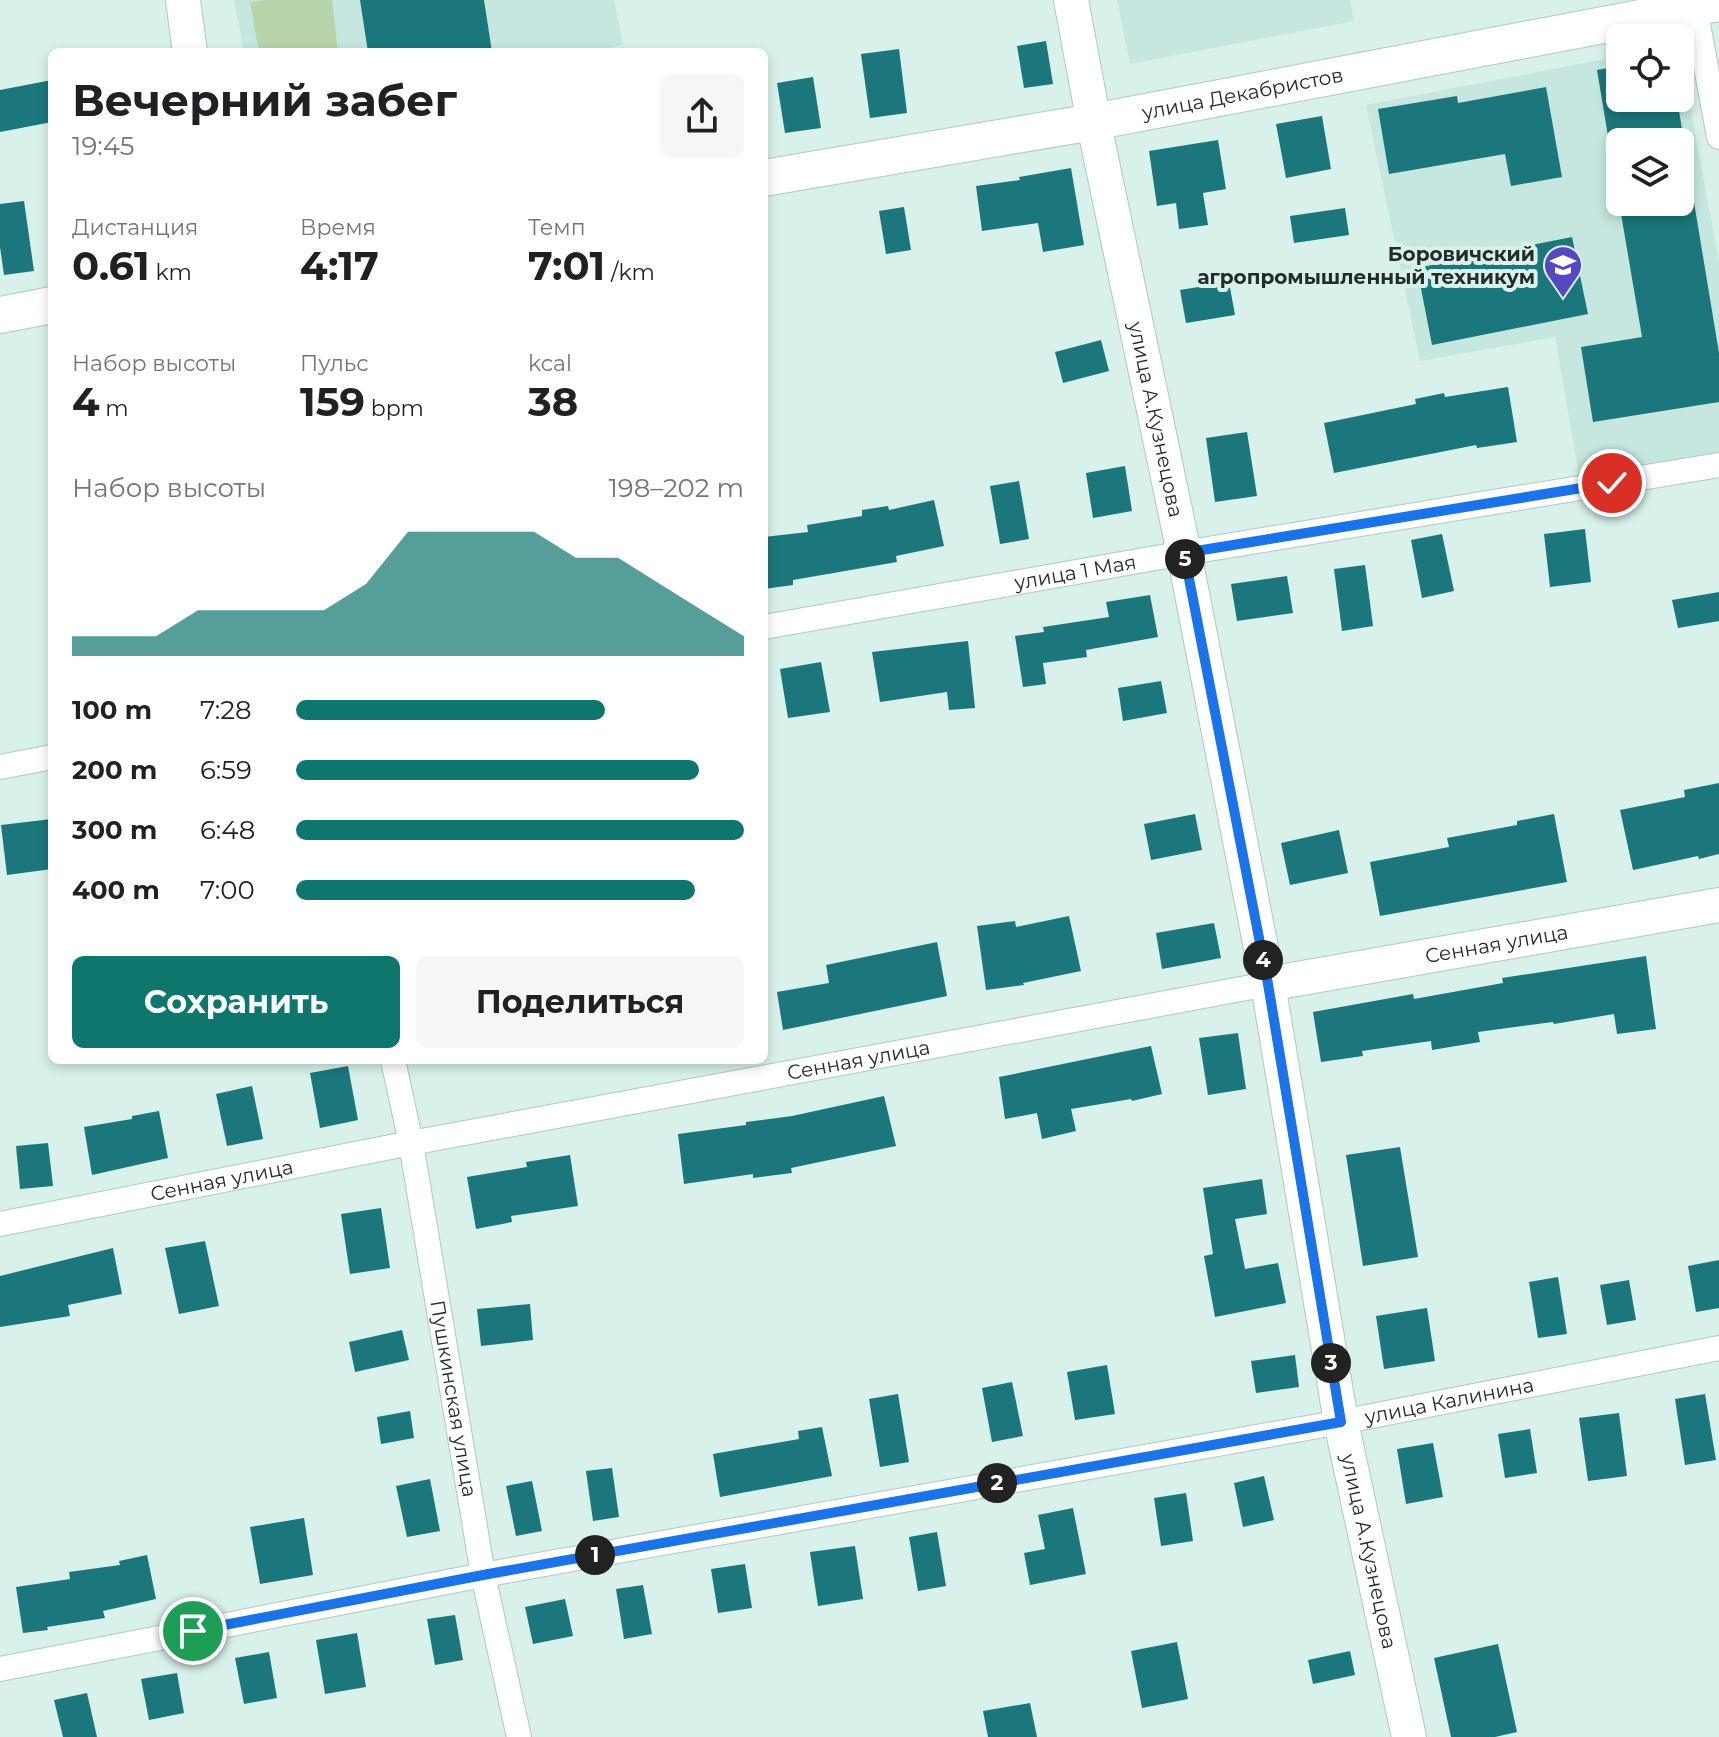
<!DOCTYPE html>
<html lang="ru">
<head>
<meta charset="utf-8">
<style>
	body { margin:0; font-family:Montserrat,sans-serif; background:#f6f6f6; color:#202124; height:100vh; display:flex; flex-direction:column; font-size:30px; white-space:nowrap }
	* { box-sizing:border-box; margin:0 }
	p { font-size:26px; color:#757577 }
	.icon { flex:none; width:44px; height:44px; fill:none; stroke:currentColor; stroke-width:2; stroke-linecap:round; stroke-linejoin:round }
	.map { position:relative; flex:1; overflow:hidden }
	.side { position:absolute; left:48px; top:48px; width:720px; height:1016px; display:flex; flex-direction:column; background:#fff; border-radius:12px; box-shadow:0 4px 12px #0003 }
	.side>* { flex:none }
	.fabs { position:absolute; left:1606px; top:24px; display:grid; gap:16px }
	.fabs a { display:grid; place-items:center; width:88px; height:88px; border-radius:12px; background:#fff; box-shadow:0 4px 12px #0003; font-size:40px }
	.pin { position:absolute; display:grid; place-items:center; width:68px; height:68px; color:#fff; margin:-34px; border:4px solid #fff; border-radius:50%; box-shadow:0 2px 8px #0007 }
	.km { position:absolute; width:40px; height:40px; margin:-20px; border-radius:50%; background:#222; color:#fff; font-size:22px; line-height:40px; text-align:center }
	.round { display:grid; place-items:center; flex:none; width:84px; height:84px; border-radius:12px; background:#f6f6f6 }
	.overview { display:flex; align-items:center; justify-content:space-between; height:136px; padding:0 24px }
	h1 { font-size:44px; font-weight:700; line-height:60px }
	.metrics { display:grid; grid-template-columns:repeat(3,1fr); gap:12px; height:136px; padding:8px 24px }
	.metrics div { display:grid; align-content:center }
	.metrics b { font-size:40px; font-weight:700 }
	.metrics small { font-size:22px; font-weight:400 }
	.metrics p { font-size:22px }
	.chart { height:224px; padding:16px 24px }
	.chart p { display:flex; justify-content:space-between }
	.chart svg { width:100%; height:144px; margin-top:8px; fill:#0f766e; opacity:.7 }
	.action { display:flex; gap:16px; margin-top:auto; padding:16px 24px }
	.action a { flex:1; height:92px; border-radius:12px; background:#0f766e; color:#fff; font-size:32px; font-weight:700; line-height:92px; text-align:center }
	.action a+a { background:#f6f6f6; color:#202124 }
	ul { padding:0 24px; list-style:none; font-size:26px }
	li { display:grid; grid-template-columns:128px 96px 1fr; align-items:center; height:60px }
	li i { height:20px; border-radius:10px; background:#0f766e }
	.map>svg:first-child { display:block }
	.built { fill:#c5e7df; fill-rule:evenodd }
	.green { fill:#b7d4aa }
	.building { fill:#1b777b }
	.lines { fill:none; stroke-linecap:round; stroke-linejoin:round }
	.street-casing { stroke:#afc8c1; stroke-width:26 }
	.secondary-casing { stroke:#afc8c1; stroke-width:36 }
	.primary-casing { stroke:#afc8c1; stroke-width:38 }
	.street { stroke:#fff; stroke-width:24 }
	.secondary { stroke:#fff; stroke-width:34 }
	.primary { stroke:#fff; stroke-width:36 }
	.route-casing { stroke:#fff; stroke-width:16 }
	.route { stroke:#1a73e8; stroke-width:10 }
	.labels { text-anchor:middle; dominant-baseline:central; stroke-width:8; stroke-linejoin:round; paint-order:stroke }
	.street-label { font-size:20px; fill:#222c29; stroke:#d8f1eb }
	.poi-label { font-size:20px; font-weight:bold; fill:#222c29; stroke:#d8f1eb; text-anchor:end }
</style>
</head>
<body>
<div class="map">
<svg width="1719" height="1737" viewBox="0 0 1719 1737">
	<rect width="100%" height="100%" fill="#d8f1eb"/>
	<g class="built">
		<polygon points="234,0 614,0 623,45 586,52 244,52"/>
		<polygon points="1117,0 1350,0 1354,21 1130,64"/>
		<path d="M1680,51L1719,262V453L1579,475L1555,337L1420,361L1366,105L1620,56V98H1680ZM1620,142H1680V202H1620Z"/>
	</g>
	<polygon class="green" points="266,0 332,0 338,52 259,52 250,2"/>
	<g class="building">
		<polygon points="360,0 484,0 492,52 368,52"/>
		<polygon points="1046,41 1053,84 1024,88 1017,46"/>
		<polygon points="899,49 907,113 870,118 861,54"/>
		<polygon points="1620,66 1620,98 1677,98 1684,142 1609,142 1597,70"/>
		<polygon points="813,77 821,128 785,133 777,83"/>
		<polygon points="52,80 52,122 0,132 0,90"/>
		<polygon points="1546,87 1562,177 1511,186 1505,154 1389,174 1378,109 1457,96 1458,103"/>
		<polygon points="1322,116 1331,169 1286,178 1276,124"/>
		<polygon points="1218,140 1226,189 1203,193 1208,225 1179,229 1176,203 1157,206 1149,151"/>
		<polygon points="1071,168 1084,245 1043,252 1038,223 982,231 976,186 1020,180 1019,177"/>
		<polygon points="24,201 34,271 4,275 0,247 0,204"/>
		<polygon points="1619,202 1694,202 1719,353 1719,402 1593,422 1581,347 1642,337"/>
		<polygon points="904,207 911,250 886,254 879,211"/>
		<polygon points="1345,208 1349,235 1294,243 1290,216"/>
		<polygon points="1572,237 1588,314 1432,345 1417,268"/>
		<polygon points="1229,282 1235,315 1186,323 1180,290"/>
		<polygon points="1101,340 1109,371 1063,383 1055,352"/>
		<polygon points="1508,387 1517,442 1477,448 1476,445 1334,473 1324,423 1416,404 1415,399 1444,393 1445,397"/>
		<polygon points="1247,432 1257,496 1215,502 1206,438"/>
		<polygon points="1125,466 1132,511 1093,518 1086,473"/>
		<polygon points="1019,481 1029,539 1000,544 990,486"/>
		<polygon points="934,500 944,546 896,556 897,562 793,580 793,585 764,589 764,537 808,532 807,525 862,516 862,510 888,506 889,510"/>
		<polygon points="1585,529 1591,582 1550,587 1544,534"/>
		<polygon points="1442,534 1454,591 1422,598 1411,540"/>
		<polygon points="1365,565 1373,626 1342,631 1334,569"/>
		<polygon points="1287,576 1293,613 1237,621 1231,584"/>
		<polygon points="1719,592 1719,621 1678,628 1672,600"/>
		<polygon points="1150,595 1158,637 1086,650 1087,657 1043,663 1046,684 1023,687 1015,636 1044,632 1043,627 1109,617 1106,602"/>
		<polygon points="968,641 975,708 949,710 947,692 880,702 872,652"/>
		<polygon points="821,662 830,712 788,718 780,669"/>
		<polygon points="1161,681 1167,713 1123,721 1118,688"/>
		<polygon points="1719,783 1719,854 1699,859 1698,856 1633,870 1620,810 1685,797 1684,790"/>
		<polygon points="1195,814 1202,850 1151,860 1144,824"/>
		<polygon points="1554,814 1567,882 1380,916 1370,862 1449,847 1447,838 1517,825 1517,821"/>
		<polygon points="52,819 52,869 7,875 1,825"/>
		<polygon points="1339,830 1348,873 1290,885 1281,843"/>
		<polygon points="1069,916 1081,971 1023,983 1024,985 986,990 977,926 1015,921 1016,927"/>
		<polygon points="1214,923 1221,958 1162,969 1156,933"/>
		<polygon points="937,942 947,996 783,1030 777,992 829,983 826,965"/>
		<polygon points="1646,956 1656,1029 1617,1034 1614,1014 1554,1024 1553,1022 1478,1032 1480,1042 1432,1050 1431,1041 1362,1051 1363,1056 1321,1062 1313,1012 1413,994 1414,999 1503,983 1502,978"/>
		<polygon points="1238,1033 1246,1089 1208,1095 1199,1038"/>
		<polygon points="1151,1046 1162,1094 1132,1101 1131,1099 1071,1109 1076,1131 1042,1139 1037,1113 1005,1119 999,1077"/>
		<polygon points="348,1066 358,1120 320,1128 310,1073"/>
		<polygon points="252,1086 263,1139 227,1146 216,1094"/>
		<polygon points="884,1096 896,1146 791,1168 792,1173 753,1178 753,1174 684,1184 678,1134 746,1125 746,1122 792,1116"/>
		<polygon points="159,1111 168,1158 92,1175 84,1127 132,1119 132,1116"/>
		<polygon points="48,1143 53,1186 20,1189 16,1146"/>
		<polygon points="1400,1147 1418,1257 1363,1266 1346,1155"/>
		<polygon points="570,1155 578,1206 511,1216 512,1222 476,1229 467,1177 527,1167 526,1162"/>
		<polygon points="1262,1179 1267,1214 1235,1219 1245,1269 1278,1263 1286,1303 1215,1317 1204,1256 1213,1254 1203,1188"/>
		<polygon points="381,1208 390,1268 350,1274 341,1214"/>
		<polygon points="205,1241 219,1306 179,1314 165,1248"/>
		<polygon points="113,1248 122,1294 68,1305 70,1316 0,1327 0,1276"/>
		<polygon points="1719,1260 1719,1308 1696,1312 1688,1266"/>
		<polygon points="1558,1277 1567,1334 1538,1338 1529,1282"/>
		<polygon points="1629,1280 1636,1320 1607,1325 1600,1285"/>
		<polygon points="530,1304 533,1340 481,1346 477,1309"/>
		<polygon points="1427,1308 1435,1361 1384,1369 1376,1316"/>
		<polygon points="402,1330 409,1360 355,1372 349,1342"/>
		<polygon points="1295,1355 1299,1387 1256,1393 1251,1361"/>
		<polygon points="1107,1365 1115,1414 1075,1420 1067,1372"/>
		<polygon points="1012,1382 1023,1436 992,1442 982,1388"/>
		<polygon points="898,1394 909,1462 880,1467 869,1399"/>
		<polygon points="1705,1394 1716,1460 1685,1465 1675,1399"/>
		<polygon points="410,1411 414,1438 381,1444 377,1417"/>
		<polygon points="1619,1413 1627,1476 1588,1481 1579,1418"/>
		<polygon points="822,1427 832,1476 720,1497 713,1454 799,1439 798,1431"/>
		<polygon points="1530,1429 1537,1473 1505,1478 1498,1434"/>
		<polygon points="1433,1443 1443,1497 1406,1504 1397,1449"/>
		<polygon points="612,1468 619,1517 593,1521 586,1471"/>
		<polygon points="1264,1476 1274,1520 1243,1527 1234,1483"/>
		<polygon points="430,1479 440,1531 407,1537 396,1486"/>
		<polygon points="532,1481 542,1531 516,1536 506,1486"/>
		<polygon points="1186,1493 1193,1541 1161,1546 1154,1498"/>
		<polygon points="1073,1508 1086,1574 1030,1585 1024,1553 1045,1549 1038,1515"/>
		<polygon points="304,1518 313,1575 260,1584 250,1527"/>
		<polygon points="937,1532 946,1586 918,1591 909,1537"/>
		<polygon points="855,1546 863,1599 818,1606 810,1552"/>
		<polygon points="147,1555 156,1599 103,1611 105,1618 47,1627 48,1630 23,1633 16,1587 70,1579 69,1572 120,1565 119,1561"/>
		<polygon points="745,1564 752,1608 718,1613 711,1569"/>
		<polygon points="643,1585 652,1634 624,1639 616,1589"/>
		<polygon points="565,1599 573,1636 533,1644 525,1607"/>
		<polygon points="455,1615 463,1660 435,1665 427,1619"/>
		<polygon points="357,1633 366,1687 325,1694 316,1640"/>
		<polygon points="1177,1642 1188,1699 1142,1708 1131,1651"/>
		<polygon points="1498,1644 1517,1732 1495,1737 1451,1737 1434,1658"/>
		<polygon points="1350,1651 1355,1675 1313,1684 1308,1660"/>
		<polygon points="269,1652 277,1698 244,1704 235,1658"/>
		<polygon points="177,1673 184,1713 149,1720 141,1679"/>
		<polygon points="87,1693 97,1737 63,1737 54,1700"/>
		<polygon points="1030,1703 1037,1737 988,1737 983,1711"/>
	</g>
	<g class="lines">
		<g class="street-casing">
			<g id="street">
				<polyline points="1695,8 1719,137"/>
				<path id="s1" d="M764,627L1184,553L1719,465"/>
				<polyline points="0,767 52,757"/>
				<path id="s2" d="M393,1060L411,1143L483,1575L519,1737"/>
				<path id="s3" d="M0,1224L411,1143L1268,984"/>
				<path id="s4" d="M0,1669L483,1575L1341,1422L1719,1348"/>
			</g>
		</g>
		<g class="secondary-casing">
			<g id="secondary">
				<polyline points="183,0 190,52"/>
				<path id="s5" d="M1071,0L1097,139L1184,553L1268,984L1341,1422L1409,1737"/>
				<path id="s6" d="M1268,984L1719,905"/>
			</g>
		</g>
		<g class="primary-casing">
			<g id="primary">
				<path id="s7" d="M764,178L1093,122L1719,3"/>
				<polyline points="0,315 52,305"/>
			</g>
		</g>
		<use href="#street" class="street"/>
		<use href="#secondary" class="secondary"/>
		<use href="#primary" class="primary"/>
	</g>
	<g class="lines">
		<g class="route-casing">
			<polyline id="route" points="193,1631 483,1575 1341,1422 1268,984 1184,553 1612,483"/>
		</g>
		<use href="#route" class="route"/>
	</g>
	<defs>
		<g id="university-pin" transform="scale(2)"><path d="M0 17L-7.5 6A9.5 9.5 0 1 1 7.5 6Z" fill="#5648c0" stroke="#d8f1eb"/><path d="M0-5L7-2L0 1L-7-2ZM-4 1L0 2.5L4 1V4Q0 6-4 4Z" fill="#fff"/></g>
	</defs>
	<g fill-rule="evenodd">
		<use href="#university-pin" x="1563" y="265"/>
	</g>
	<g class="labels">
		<g class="street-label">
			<text stroke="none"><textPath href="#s7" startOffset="486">улица Декабристов</textPath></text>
			<text stroke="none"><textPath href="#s5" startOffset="428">улица А.Кузнецова</textPath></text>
			<text stroke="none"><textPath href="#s1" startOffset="316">улица 1 Мая</textPath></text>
			<text stroke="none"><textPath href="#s6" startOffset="232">Сенная улица</textPath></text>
			<text stroke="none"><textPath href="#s3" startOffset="874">Сенная улица</textPath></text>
			<text stroke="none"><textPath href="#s3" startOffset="226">Сенная улица</textPath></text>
			<text stroke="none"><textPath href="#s2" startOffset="344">Пушкинская улица</textPath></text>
			<text stroke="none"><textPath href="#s4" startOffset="1474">улица Калинина</textPath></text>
			<text stroke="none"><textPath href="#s5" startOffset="1580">улица А.Кузнецова</textPath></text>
		</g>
		<g class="poi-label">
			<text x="1535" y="254">Боровичский<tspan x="1535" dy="23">агропромышленный техникум</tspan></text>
		</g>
	</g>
</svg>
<div class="fabs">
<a><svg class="icon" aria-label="locate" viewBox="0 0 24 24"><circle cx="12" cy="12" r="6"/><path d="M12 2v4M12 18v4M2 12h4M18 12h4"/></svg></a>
<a><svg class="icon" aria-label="layers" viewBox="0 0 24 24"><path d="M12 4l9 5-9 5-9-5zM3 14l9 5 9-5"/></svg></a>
</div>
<div class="pin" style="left:193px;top:1631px;background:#1e9e55"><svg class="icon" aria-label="arrive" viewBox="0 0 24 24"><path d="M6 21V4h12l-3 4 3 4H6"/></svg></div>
<div class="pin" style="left:1612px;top:483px;background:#d93025"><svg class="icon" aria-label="check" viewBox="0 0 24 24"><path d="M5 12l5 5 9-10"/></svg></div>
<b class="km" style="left:595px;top:1555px">1</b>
<b class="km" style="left:997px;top:1483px">2</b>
<b class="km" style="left:1331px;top:1363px">3</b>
<b class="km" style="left:1263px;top:960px">4</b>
<b class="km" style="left:1185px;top:559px">5</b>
<section class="side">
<div class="overview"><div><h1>Вечерний забег</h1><p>19:45</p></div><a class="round"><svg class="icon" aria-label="share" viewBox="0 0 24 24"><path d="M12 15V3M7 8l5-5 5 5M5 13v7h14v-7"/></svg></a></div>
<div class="metrics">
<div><p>Дистанция</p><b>0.61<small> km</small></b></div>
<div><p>Время</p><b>4:17</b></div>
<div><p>Темп</p><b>7:01<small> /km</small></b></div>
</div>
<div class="metrics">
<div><p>Набор высоты</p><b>4<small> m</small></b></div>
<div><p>Пульс</p><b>159<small> bpm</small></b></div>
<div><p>kcal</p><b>38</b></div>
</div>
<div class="chart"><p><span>Набор высоты</span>198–202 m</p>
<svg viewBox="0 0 160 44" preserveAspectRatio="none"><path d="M0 44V38L10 38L20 38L30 30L40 30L50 30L60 30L70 22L80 6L90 6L100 6L110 6L120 14L130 14L140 22L150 30L160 38V44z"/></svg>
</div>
<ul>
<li><b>100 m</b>7:28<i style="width:69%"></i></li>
<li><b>200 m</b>6:59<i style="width:90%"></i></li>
<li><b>300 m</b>6:48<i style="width:100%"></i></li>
<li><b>400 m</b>7:00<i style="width:89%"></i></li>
</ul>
<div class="action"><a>Сохранить</a><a>Поделиться</a></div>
</section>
</div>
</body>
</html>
